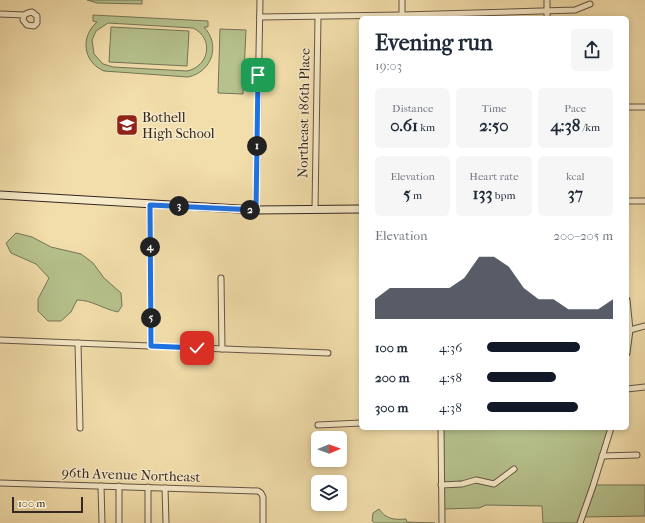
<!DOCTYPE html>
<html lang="en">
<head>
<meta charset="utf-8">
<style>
	body { margin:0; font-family:"IM FELL French Canon",serif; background:#f6f6f7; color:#1f2937; height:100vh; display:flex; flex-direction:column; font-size:15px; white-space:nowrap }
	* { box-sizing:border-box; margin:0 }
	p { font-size:13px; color:#747a83 }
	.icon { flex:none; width:22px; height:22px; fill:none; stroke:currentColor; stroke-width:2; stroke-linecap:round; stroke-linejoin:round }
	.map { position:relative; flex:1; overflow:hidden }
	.drawer { position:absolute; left:359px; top:16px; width:270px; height:414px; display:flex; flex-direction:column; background:#fff; border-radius:6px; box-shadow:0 2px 6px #0003 }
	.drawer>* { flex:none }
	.needle { width:26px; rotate:89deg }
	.controls { position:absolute; left:311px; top:431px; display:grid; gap:8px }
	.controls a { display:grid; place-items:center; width:36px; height:36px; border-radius:6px; background:#fff; box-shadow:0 2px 6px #0003; font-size:20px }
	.scale { position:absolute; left:12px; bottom:10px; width:71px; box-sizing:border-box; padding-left:4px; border:2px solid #352722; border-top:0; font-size:11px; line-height:14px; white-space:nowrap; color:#352722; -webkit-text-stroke:3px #f7eac8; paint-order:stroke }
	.pin { position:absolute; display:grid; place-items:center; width:34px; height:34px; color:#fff; margin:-17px; border-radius:8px; box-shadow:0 2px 6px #0006 }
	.km { position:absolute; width:20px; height:20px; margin:-10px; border-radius:50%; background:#222; color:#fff; font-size:11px; line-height:20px; text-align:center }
	.round { display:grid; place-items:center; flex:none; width:42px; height:42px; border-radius:6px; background:#f6f6f7 }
	.overview { display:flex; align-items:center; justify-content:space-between; height:68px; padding:0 16px }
	h1 { font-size:22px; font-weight:800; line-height:30px }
	.stats { display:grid; grid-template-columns:repeat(3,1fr); gap:6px; height:68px; padding:4px 16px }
	.stats div { display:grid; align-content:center; border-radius:6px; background:#f6f6f7; text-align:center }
	.stats b { font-size:17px; font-weight:800 }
	.stats small { font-size:11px; font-weight:400 }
	.stats p { font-size:11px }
	.chart { height:112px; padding:8px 16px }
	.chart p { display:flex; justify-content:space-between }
	.chart svg { width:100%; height:72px; margin-top:4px; fill:#111827; opacity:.7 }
	ul { padding:0 16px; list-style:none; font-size:13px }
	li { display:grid; grid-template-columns:64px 48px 1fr; align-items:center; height:30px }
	li i { height:10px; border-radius:5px; background:#111827 }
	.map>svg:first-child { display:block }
	.green { fill:#b6c28d; stroke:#767458; fill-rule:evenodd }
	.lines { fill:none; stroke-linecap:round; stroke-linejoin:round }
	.street-casing { stroke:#645544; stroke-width:7 }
	.secondary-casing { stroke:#352722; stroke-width:9 }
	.street { stroke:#f7eac8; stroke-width:5 }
	.secondary { stroke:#f7eac8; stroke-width:7 }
	.route-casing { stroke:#fff; stroke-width:8 }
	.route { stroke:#1a73e8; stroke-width:5 }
	.labels { text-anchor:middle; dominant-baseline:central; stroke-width:3; stroke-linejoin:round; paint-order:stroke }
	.street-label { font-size:14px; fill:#352722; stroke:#f7eac8 }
	.poi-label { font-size:14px; fill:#352722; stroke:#f7eac8; text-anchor:start }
</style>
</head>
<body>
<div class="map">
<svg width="645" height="523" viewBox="0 0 645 523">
	<rect width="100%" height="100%" fill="#f2deab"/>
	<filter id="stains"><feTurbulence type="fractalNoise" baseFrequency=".005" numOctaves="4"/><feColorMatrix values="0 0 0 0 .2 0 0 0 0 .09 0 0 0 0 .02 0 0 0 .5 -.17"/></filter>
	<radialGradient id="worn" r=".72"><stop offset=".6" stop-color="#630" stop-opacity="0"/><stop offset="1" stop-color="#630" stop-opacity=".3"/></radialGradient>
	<g class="green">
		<polygon points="87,0 142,0 142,4 97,3"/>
		<path d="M93,15L208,21V27H204C221,45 212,72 188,77L104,71C83,62 80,37 97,22L93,21ZM108,23L193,28C214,38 210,66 187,71L113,67L103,64L94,54L92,40L96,31Z"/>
		<polygon points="111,27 189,31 187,66 109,62"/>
		<polygon points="220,29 246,30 243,94 218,93"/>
		<path d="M16,233L32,237L51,247L81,254L93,263L104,278L121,293L122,306L118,312C103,309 92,300 77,300L71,312L61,321H48L38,311V299L49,278L36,264L11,253L6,243Z"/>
		<polygon points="441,428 611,428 594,485 645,485 645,516 582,517 579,523 543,523 542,506 486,505 479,508 442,509"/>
		<path d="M379,509C386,519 393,520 406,519L407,522L435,523H375L372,521L373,513Z"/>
	</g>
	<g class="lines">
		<g class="street-casing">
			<g id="street">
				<polyline points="547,0 547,18"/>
				<polyline points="0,14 24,15 28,13 32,12 37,16 37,23 34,26 27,25 23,20 24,15"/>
				<polyline points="402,15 402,0"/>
				<polyline points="260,17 402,15 575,10 590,4"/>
				<polyline points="627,107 645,107"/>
				<polyline points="627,201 645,201"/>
				<polyline points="150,205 151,346"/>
				<polyline points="315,209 318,17"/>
				<polyline points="256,210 260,0"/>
				<polyline points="221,278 222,349"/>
				<polyline points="627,300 630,330 627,353"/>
				<polyline points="630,330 645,326"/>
				<polyline points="0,340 328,353"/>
				<polyline points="78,343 80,428"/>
				<polyline points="627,389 645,387"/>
				<polyline points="318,425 361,423"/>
				<polyline points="441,428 442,523"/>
				<polyline points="602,456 637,455"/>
				<polyline points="0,483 258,491 261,493 263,497 263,523"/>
				<polyline points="441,485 462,484 476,480 494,484 514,469"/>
				<polyline points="101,486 102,523"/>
				<polyline points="119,486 119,523"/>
				<polyline points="148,487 148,523"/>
				<polyline points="165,488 166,523"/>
				<polyline points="580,523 593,486 611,428"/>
			</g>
		</g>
		<g class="secondary-casing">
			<polyline id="secondary" points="0,195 256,210 361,209"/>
		</g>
		<use href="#street" class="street"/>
		<use href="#secondary" class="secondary"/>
	</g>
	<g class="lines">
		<g class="route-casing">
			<polyline id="route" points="197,348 151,346 150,205 256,210 258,75"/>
		</g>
		<use href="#route" class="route"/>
	</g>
	<defs>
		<g id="school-square" transform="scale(1.15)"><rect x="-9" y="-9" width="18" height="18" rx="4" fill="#8f2418" stroke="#f7eac8"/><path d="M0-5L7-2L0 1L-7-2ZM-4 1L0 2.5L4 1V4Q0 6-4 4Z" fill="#fff"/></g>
	</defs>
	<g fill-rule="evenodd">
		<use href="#school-square" x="127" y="125"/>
	</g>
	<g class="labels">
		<g class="street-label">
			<text transform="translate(304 113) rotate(-89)">Northeast 186th Place</text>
			<text transform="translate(131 475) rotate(2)">96th Avenue Northeast</text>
		</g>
		<g class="poi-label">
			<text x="142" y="117">Bothell<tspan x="142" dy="16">High School</tspan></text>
		</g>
	</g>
	<rect width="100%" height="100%" filter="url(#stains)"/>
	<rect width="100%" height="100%" fill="url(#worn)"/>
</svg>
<div class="controls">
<a><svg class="needle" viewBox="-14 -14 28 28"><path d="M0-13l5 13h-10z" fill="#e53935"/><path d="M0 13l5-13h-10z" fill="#747a83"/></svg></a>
<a><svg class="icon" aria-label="layers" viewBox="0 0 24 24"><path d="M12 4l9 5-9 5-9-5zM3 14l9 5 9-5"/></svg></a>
</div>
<div class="scale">100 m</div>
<div class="pin" style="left:258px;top:75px;background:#1e9e55"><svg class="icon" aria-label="arrive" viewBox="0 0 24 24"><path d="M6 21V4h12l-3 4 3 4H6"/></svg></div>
<div class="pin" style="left:197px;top:348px;background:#d93025"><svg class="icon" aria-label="check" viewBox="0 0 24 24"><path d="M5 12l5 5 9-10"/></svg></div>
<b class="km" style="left:257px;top:146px">1</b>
<b class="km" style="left:250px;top:210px">2</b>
<b class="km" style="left:179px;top:206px">3</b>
<b class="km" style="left:150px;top:247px">4</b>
<b class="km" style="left:151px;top:318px">5</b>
<section class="drawer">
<div class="overview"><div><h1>Evening run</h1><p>19:03</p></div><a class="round"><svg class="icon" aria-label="share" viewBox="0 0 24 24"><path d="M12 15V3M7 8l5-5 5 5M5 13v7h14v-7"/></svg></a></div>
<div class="stats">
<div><p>Distance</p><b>0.61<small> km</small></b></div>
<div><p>Time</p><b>2:50</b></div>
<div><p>Pace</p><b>4:38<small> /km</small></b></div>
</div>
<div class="stats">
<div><p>Elevation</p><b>5<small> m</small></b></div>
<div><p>Heart rate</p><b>133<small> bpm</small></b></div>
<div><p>kcal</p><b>37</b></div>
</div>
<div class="chart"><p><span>Elevation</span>200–205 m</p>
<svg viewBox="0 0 160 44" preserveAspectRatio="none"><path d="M0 44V32L10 25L20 25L30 25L40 25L50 25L60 19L70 6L80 6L90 12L100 25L110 32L120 32L130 38L140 38L150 38L160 32V44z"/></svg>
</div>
<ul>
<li><b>100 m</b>4:36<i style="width:74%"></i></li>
<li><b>200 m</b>4:58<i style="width:55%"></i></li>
<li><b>300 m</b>4:38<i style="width:72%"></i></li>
</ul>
</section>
</div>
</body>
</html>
